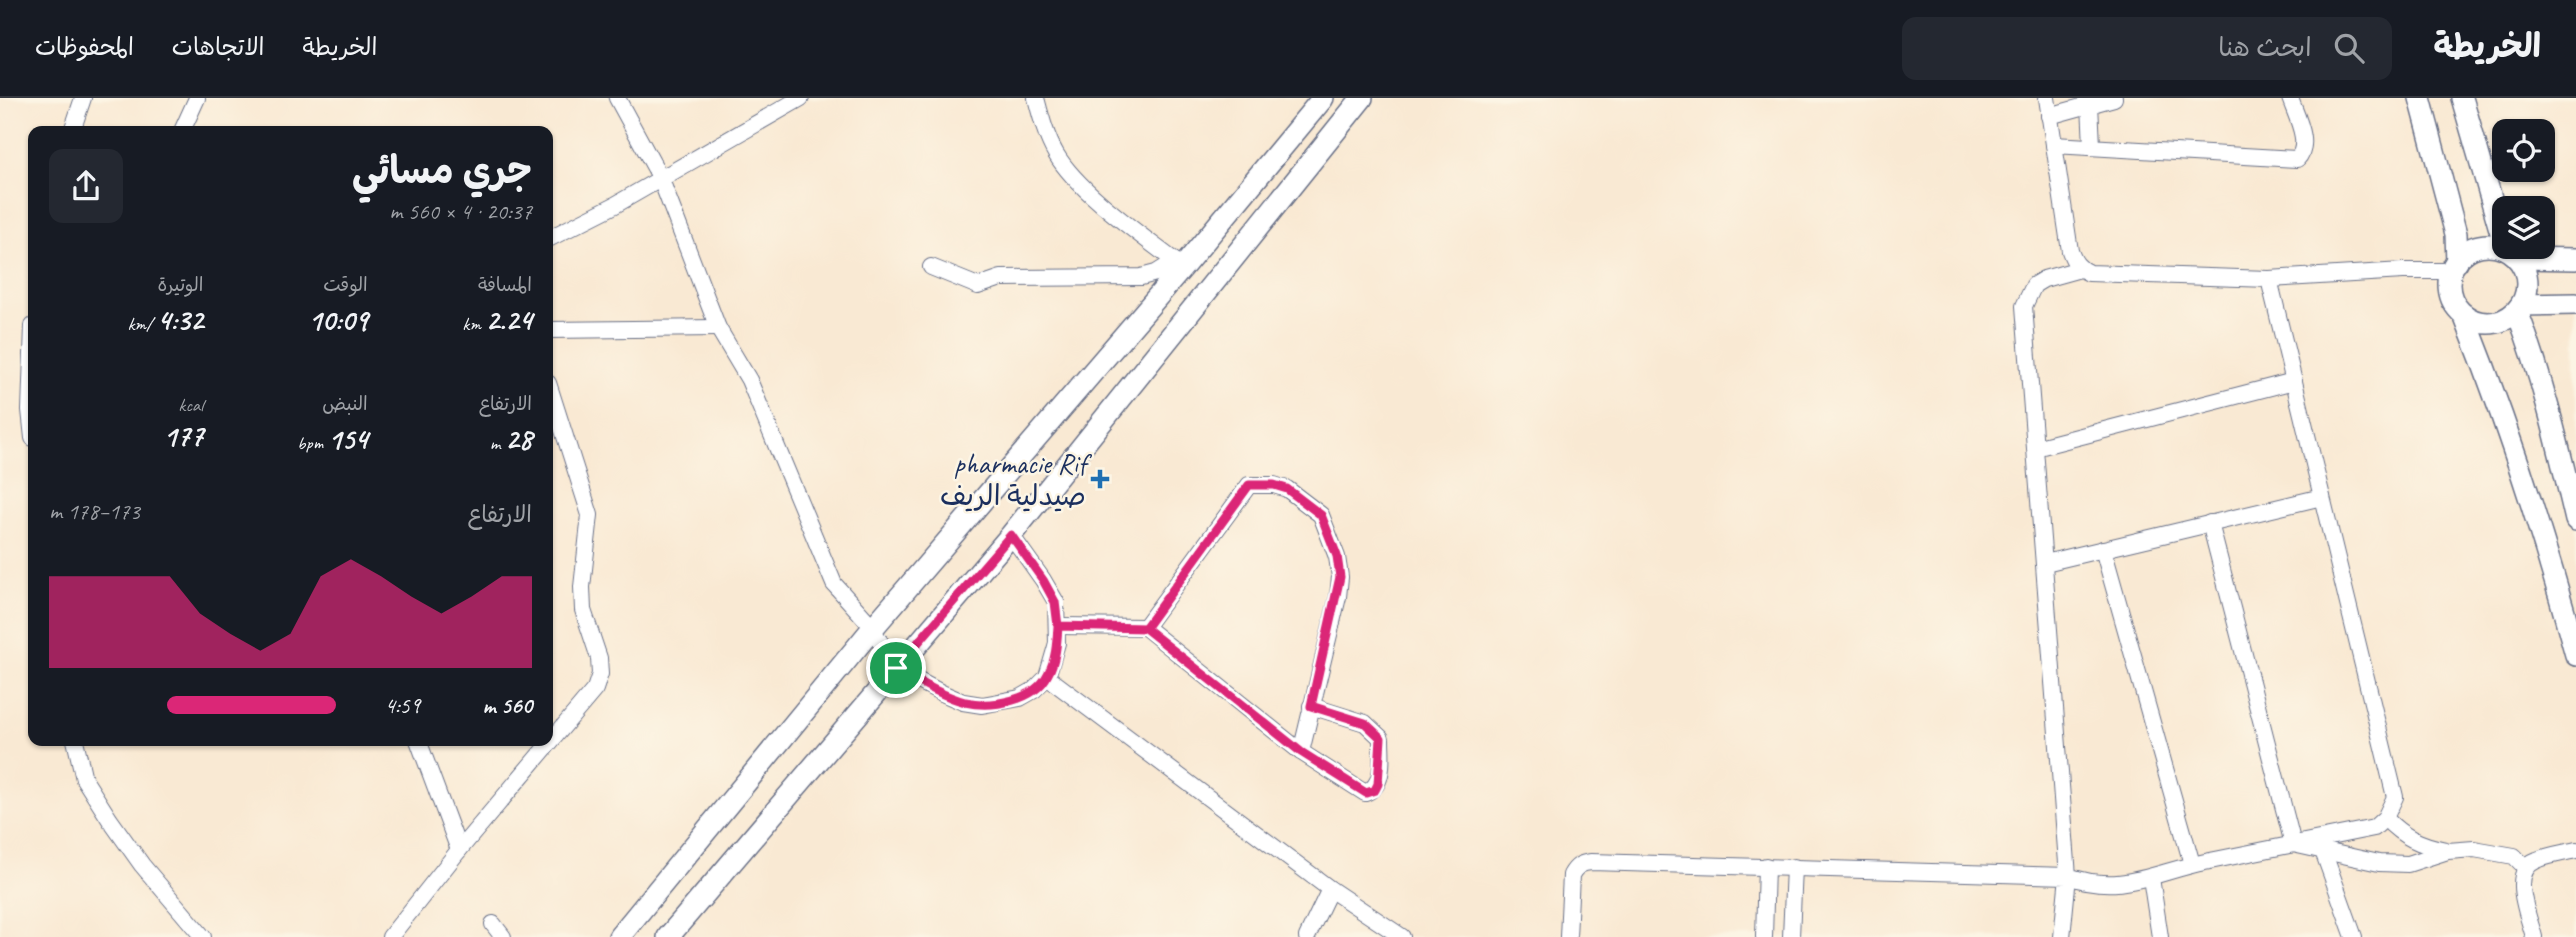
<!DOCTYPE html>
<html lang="ar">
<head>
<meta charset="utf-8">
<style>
	body { margin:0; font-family:Caveat,"Playpen Sans Arabic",sans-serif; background:#242831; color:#f1f3f6; direction:rtl; height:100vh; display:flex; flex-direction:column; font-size:26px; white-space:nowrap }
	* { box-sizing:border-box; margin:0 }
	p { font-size:23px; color:#9ea1a6 }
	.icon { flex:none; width:38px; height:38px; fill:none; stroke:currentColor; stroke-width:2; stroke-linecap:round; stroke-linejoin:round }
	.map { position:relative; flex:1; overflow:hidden; direction:ltr }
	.drawer { position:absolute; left:28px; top:28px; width:525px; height:620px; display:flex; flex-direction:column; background:#171b24; border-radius:14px; box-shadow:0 2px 5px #0004; direction:rtl }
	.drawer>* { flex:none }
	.fabs { position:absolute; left:2492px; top:21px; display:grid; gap:14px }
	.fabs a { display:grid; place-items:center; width:63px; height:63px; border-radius:14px; background:#171b24; box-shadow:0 2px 5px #0004; font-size:35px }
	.pin { position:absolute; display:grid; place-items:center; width:60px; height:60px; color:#fff; margin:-30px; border:4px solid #fff; border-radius:50%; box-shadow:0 2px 7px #0007 }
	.round { display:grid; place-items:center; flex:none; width:74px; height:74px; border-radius:14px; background:#242831 }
	.head { display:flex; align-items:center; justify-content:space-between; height:119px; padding:0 21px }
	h1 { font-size:38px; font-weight:700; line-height:52px }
	.stats { display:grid; grid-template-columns:repeat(3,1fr); gap:10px; height:119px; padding:7px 21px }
	.stats div { display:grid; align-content:center }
	.stats b { font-size:30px; font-weight:700 }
	.stats small { font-size:19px; font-weight:400 }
	.stats p { font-size:19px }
	.chart { height:196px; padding:14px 21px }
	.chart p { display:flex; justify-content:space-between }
	.chart svg { width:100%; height:126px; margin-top:7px; fill:#db2777; opacity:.7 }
	ul { padding:0 21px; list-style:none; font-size:23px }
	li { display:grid; grid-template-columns:112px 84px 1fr; align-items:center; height:52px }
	li i { height:18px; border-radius:9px; background:#db2777 }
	header { display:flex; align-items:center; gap:42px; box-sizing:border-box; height:98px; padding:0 35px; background:#171b24; border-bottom:2px solid #363941 }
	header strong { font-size:33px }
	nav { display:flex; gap:38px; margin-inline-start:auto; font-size:24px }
	.search { width:490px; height:63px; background:#242831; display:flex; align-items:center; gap:18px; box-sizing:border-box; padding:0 24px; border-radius:14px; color:#9ea1a6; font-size:26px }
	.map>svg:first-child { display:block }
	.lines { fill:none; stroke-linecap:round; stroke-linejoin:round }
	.street-casing { stroke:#697087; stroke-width:18 }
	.secondary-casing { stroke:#697087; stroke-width:24 }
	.street { stroke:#fff; stroke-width:16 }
	.secondary { stroke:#fff; stroke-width:21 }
	.route-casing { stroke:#fff; stroke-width:14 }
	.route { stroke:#db2777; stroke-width:9 }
	.poi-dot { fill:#1f6fb2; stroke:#fcf5e5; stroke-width:2.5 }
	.labels { text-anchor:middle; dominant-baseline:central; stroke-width:5; stroke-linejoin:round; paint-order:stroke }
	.poi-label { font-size:28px; fill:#1b2f5e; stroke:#fcf5e5; text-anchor:end }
</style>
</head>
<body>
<header>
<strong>الخريطة</strong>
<div class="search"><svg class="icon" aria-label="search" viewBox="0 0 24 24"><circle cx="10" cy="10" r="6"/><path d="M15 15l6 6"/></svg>ابحث هنا</div>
<nav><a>الخريطة</a><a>الاتجاهات</a><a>المحفوظات</a></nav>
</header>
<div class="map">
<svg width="2576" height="839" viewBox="0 0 2576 839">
	<rect width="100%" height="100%" fill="#fcf5e5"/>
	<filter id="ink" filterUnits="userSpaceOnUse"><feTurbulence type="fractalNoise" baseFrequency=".0143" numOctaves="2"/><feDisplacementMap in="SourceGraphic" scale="14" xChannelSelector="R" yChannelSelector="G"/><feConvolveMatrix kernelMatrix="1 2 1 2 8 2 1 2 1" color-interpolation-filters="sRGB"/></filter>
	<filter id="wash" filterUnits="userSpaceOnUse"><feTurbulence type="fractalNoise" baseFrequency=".00686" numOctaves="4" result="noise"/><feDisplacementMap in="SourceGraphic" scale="28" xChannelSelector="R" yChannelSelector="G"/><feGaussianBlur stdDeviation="1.57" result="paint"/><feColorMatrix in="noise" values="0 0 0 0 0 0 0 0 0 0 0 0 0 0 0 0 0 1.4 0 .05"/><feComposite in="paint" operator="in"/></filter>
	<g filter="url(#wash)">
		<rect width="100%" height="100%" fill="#f9e9d3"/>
	</g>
	<g filter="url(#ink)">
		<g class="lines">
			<g class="street-casing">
				<g id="street">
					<polyline points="617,0 660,79 718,230 749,282 834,486 869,525 896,571 942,595 963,604 982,607 1020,600 1034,592 1047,579 1057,545 1056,504 1043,482 1011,437"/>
					<path d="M1036,0C1041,19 1046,39 1056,56C1079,95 1144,139 1181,168"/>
					<path d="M2047,0L2070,153C2074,164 2078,170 2089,175L2269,181L2403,173H2452"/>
					<polyline points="2090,6 2092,48"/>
					<polyline points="2049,18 2114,0"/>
					<polyline points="72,33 83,0"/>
					<polyline points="182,33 197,0"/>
					<path d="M2054,47L2297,61C2312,46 2296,18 2290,0"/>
					<polyline points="548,141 615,107 801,0"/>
					<polyline points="931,169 978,188 1001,180 1141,179 1156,175 1175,163"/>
					<path d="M2080,171L2044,181L2034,187L2024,208L2068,778C2121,797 2155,774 2205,764C2261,753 2318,741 2374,730L2385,720L2395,699L2269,181"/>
					<polyline points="33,228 30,312 33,340"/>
					<polyline points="548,232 718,230"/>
					<polyline points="2035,350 2294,283"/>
					<polyline points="2210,425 2293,746 2379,765 2408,766 2448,753 2474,751 2514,758 2526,770"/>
					<polyline points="2103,451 2192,766"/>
					<polyline points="2045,465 2322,399"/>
					<path d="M1058,528L1145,529L1301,654L1365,695C1386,687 1381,659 1381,640L1365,625L1311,608"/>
					<polyline points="1145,529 1249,387 1274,387 1287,391 1321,417 1337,459 1340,479 1338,499 1301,654"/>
					<polyline points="1047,579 1330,791 1402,839"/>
					<polyline points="75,642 84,681 110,722 142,767 203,839"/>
					<polyline points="418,642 459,752"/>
					<path d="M2385,720C2403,739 2420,747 2446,752"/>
					<polyline points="2323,753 2354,839"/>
					<polyline points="2151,780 2160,839"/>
					<polyline points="493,826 503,839"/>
					<polyline points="390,839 459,752 595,591 600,576 599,560 583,512 582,489 590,417 548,285"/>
					<polyline points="1307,839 1330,791"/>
					<path d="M1568,839L1571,777C1576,768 1581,765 1591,764L2068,778L2062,839"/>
					<polyline points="1764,839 1766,768"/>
					<polyline points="1791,839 1794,769"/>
					<path d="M2534,839C2529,818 2508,773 2537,762C2549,757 2563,755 2576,752"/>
				</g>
			</g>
			<g class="secondary-casing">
				<g id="secondary">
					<polyline points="2420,0 2456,136 2457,164"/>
					<polyline points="2462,0 2504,145"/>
					<circle cx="2488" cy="186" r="39"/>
					<polyline points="2517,160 2576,161"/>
					<polyline points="2521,207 2576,206"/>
					<path d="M2517,213C2543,281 2559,351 2576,422"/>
					<path d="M2464,217C2508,328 2545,442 2576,557"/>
					<polyline points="619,839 872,531 1183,169 1323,0"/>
					<polyline points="668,839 1011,437 1362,0"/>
				</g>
			</g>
			<use href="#street" class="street"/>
			<use href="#secondary" class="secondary"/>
		</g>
	</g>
	<g class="lines" filter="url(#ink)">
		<g class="route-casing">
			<path id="route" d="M896,570C917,582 941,598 965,604C992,610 1035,603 1048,576C1056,562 1057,544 1058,528L1145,530L1301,654L1366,695L1375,692L1378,686L1381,640L1365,625L1311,608L1340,479L1337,458L1321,417L1287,391L1274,387H1249L1145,530L1058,528L1055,504L1043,482L1011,437L896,570"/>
		</g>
		<use href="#route" class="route"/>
	</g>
	<path class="poi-dot" d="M1096.5 370.5h7v7h7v7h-7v7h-7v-7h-7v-7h7z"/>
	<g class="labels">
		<g class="poi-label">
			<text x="1086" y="365">pharmacie Rif<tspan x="1086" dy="32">صيدلية الريف</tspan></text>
		</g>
	</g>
</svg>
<div class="fabs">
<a><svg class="icon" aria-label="locate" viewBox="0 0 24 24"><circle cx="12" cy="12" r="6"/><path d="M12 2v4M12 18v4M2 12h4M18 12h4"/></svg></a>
<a><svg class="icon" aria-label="layers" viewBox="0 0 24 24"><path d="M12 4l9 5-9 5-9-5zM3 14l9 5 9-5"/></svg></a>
</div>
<div class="pin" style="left:896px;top:570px;background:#1e9e55"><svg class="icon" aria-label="arrive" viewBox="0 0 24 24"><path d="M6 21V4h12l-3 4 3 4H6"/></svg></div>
<section class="drawer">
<div class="head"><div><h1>جري مسائي</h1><p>20:37 · 4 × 560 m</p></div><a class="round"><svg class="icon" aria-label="share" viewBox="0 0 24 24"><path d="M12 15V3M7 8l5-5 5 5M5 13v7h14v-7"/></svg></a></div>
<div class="stats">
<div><p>المسافة</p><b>2.24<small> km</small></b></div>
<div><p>الوقت</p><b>10:09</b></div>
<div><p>الوتيرة</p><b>4:32<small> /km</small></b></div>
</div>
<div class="stats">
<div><p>الارتفاع</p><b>28<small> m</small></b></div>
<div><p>النبض</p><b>154<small> bpm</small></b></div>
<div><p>kcal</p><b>177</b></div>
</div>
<div class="chart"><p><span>الارتفاع</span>173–178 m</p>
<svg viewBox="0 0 160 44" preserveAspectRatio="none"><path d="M0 44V12L10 12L20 12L30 12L40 12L50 25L60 32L70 38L80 32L90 12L100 6L110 12L120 19L130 25L140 19L150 12L160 12V44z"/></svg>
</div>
<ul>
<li><b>560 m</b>4:59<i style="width:59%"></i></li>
</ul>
</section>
</div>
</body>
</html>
